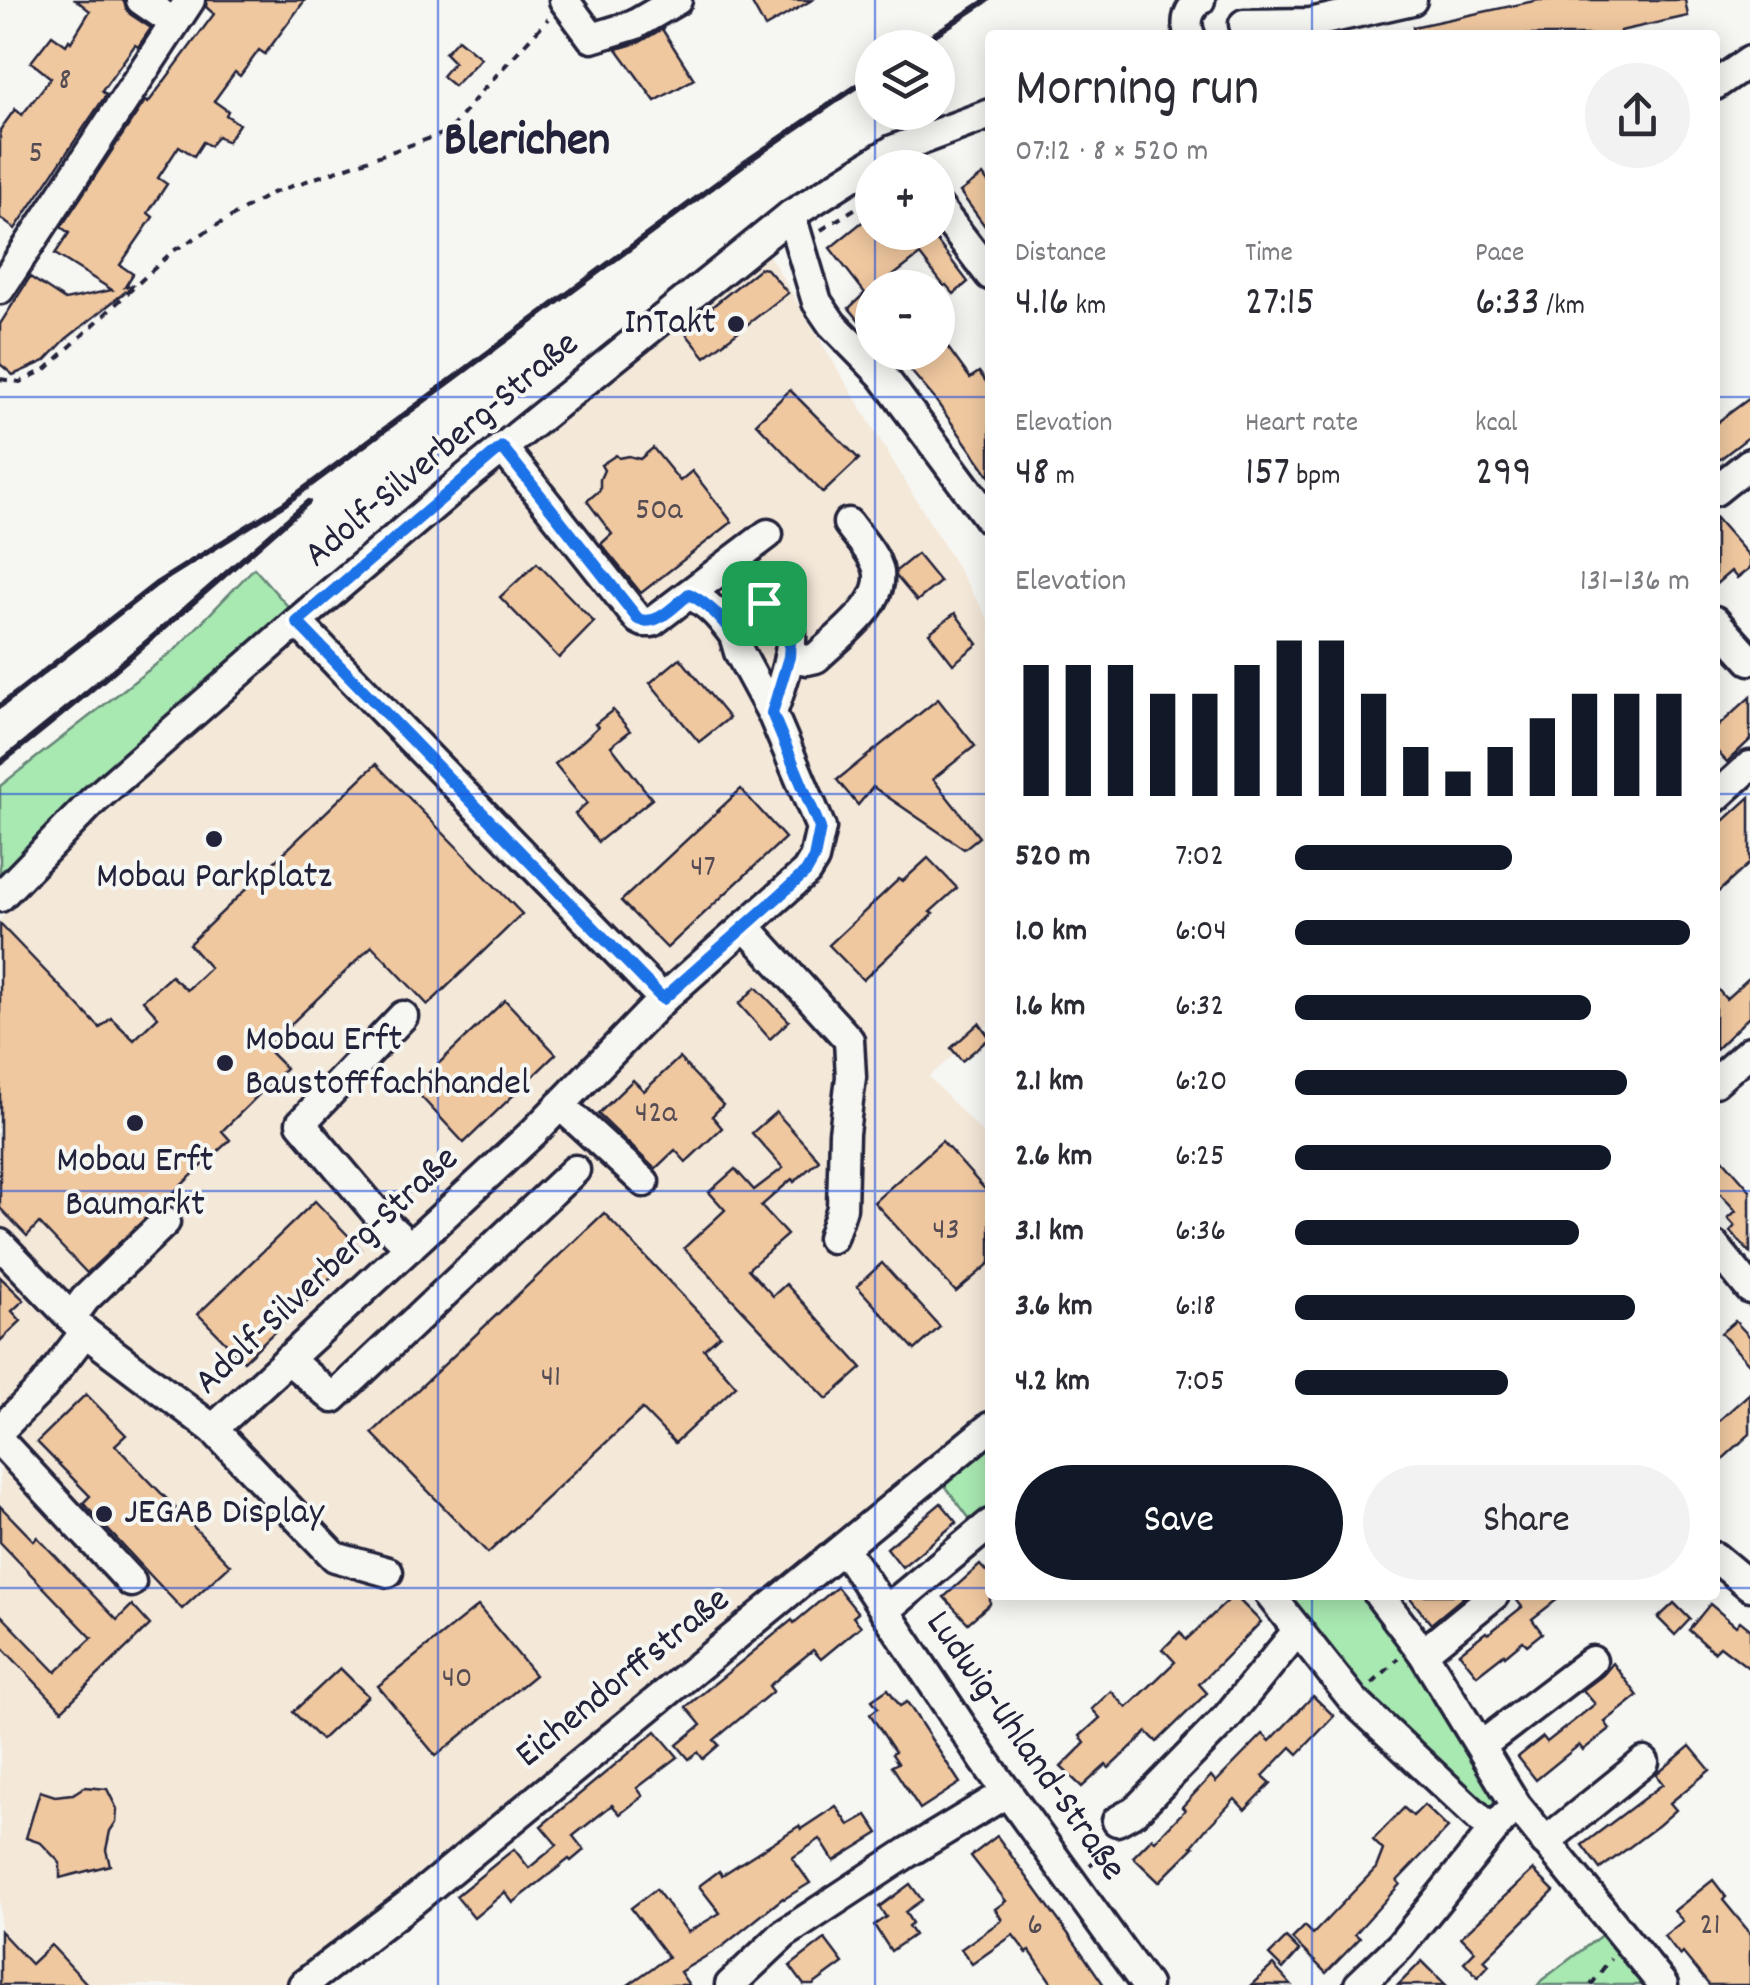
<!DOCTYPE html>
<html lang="en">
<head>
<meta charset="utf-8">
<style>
	body { margin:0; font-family:Dekko,sans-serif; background:#f2f2f3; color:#2b2b33; height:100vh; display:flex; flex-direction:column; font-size:38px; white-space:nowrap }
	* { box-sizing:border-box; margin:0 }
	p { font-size:32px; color:#7c7c81 }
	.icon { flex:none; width:55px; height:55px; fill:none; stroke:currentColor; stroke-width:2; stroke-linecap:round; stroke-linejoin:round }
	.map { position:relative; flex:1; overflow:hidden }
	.panel { position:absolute; left:985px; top:30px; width:735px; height:1570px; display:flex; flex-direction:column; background:#fff; border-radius:10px; box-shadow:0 5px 25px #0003 }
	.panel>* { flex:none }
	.buttons { position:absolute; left:855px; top:30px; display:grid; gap:20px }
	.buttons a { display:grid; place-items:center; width:100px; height:100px; border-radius:50%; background:#fff; box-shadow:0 5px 25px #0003; font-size:50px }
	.pin { position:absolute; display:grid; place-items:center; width:85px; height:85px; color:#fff; margin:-42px; border-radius:20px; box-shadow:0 5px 15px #0006 }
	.round { display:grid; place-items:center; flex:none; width:105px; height:105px; border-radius:52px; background:#f2f2f3 }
	.summary { display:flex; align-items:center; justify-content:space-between; height:170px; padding:0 30px }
	h1 { font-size:55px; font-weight:600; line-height:75px }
	.metrics { display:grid; grid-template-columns:repeat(3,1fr); gap:15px; height:170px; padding:10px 30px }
	.metrics div { display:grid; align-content:center }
	.metrics b { font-size:42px; font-weight:600 }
	.metrics small { font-size:28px; font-weight:400 }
	.metrics p { font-size:28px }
	.chart { height:280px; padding:20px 30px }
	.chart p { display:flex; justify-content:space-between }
	.chart svg { width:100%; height:180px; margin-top:10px; stroke:#111827; stroke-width:6 }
	.action { display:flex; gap:20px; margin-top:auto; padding:20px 30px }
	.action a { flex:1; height:115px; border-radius:60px; background:#111827; color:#fff; font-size:40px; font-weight:600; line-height:115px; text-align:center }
	.action a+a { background:#f2f2f3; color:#2b2b33 }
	ul { padding:0 30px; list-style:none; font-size:32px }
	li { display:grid; grid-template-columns:160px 120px 1fr; align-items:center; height:75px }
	li i { height:25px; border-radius:12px; background:#111827 }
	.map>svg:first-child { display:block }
	.built { fill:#f4e8d9 }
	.green { fill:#a8e8b1; stroke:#658576; stroke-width:2.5 }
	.building { fill:#f0c8a0; stroke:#22223b; stroke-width:2.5 }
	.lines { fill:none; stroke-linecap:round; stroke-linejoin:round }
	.minor-casing { stroke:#22223b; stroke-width:35 }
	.path { stroke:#22223b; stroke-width:4; stroke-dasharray:8 8; stroke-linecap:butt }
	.minor { stroke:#f6f6f2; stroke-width:28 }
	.rail { stroke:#22223b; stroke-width:6 }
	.route-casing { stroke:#fff; stroke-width:20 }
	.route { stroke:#1a73e8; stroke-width:12 }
	.grid { fill:none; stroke:#1d4ed8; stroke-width:2.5; stroke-opacity:0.55 }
	.poi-dot { fill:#22223b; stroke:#f6f6f2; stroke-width:4 }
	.labels { text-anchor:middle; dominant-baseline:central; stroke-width:8; stroke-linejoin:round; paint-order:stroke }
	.number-label { font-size:32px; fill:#564c54 }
	.poi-label { font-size:38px; fill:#22223b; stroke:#f6f6f2 }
	.street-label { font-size:38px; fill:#22223b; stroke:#f6f6f2 }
	.district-label { font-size:48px; font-weight:bold; fill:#22223b; stroke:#f6f6f2 }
</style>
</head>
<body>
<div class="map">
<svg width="1750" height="1985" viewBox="0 0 1750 1985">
	<rect width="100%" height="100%" fill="#f6f6f2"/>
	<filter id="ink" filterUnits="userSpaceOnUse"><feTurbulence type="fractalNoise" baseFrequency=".01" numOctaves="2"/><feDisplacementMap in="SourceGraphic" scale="20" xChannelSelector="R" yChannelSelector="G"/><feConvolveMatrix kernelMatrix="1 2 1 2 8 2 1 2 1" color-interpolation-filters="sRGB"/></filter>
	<g filter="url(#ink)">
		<polygon class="built" points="764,247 990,622 990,1023 929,1077 990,1141 990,1422 429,1864 287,1985 0,1985 0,919 91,823 294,642"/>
		<g class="green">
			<polygon points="254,568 292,611 0,882 0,786 177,648"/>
			<polygon points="990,1438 990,1508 972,1522 940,1479"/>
			<polygon points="1281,1595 1365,1595 1406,1647 1499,1791 1497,1800 1489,1807 1478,1804 1359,1694"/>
			<polygon points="1603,1934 1647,1985 1538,1985 1542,1980"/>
		</g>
		<g class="building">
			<polygon points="76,0 124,0 126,8 130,14 151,28 138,47 135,45 102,91 106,95 15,229 0,218 0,130 15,109 22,115 51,78 31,62 52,35 66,45 69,40 71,42 90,11"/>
			<polygon points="207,0 305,0 265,54 259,50 240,76 235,72 214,101 228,111 226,115 239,124 227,142 218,136 210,146 203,142 194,156 179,146 158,178 167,184 148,213 153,217 120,265 133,274 125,287 134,285 66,339 45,361 13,375 0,364 0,324 30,277 65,300 112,290 55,254 69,233 61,227 145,101 148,103 214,14 206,7"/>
			<polygon points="750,0 812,0 765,27"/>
			<polygon points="1539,0 1685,0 1688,16 1620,31 1620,35 1414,35 1413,27"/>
			<polygon points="662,29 694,79 655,101 617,49 640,42"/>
			<polygon points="458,39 481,58 454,86 442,76 454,62 445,53"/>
			<polygon points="983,175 990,185 990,233 960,192"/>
			<polygon points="872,214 872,232 930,232 968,282 954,294 946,285 944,286 920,255 889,279 896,288 872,288 872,336 849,308 865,293 830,248"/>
			<polygon points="760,268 767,269 788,293 705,357 683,330"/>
			<polygon points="938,334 970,378 979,372 990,387 990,477 934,398 895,352 938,352"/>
			<polygon points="790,390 859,459 823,493 756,423"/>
			<polygon points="1750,398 1750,436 1715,463 1715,424"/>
			<polygon points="653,448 680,481 692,471 732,522 641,593 601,544 612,534 587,501 600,490 600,479 604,470 601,465 616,455 619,458 629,456 640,459"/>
			<polygon points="1715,517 1750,557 1750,568 1737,578 1731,571 1715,585"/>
			<polygon points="917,554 940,582 917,601 896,576 896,571"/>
			<polygon points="537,563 594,622 559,658 500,597"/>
			<polygon points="955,613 978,644 953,664 929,633"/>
			<polygon points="680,658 729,718 699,742 650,683"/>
			<polygon points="1750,697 1750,740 1727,762 1715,749 1715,729"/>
			<polygon points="938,699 975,746 933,779 979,837 964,849 873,787 858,805 837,780"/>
			<polygon points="613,710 630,731 611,746 652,799 598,842 575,814 587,803 555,764 584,740 598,727 595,724"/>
			<polygon points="376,764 522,914 428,1005 372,946 266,1048 286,1068 222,1131 230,1140 87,1273 39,1223 27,1236 0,1208 0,924 100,1028 111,1018 134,1040 158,1017 143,1000 171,976 187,990 210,968 189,944"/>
			<polygon points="741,789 785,838 667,948 621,901"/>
			<polygon points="1750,797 1750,863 1715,895 1715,829"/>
			<polygon points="928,858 957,888 930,912 933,914 863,980 829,945 899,879 903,881"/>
			<polygon points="1750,977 1750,1016 1715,1050 1715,986 1726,999"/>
			<polygon points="756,987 789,1021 770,1039 739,1004"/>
			<polygon points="505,1000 556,1054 464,1143 413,1088"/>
			<polygon points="979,1023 990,1038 962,1061 951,1048"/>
			<polygon points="679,1058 723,1105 712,1116 722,1128 686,1162 675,1150 655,1169 598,1114 633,1080 644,1091"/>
			<polygon points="776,1112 819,1160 794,1182 792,1179 761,1206 787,1235 748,1269 773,1296 786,1284 862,1368 827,1399 684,1248 725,1210 709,1192 735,1169 754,1190 783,1168 752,1133"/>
			<polygon points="942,1141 990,1195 990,1263 956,1292 874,1202"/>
			<polygon points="1715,1150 1750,1190 1750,1253 1730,1231 1735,1226 1728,1218 1736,1211 1715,1188"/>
			<polygon points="315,1201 361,1249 244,1361 198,1314"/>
			<polygon points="604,1213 720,1335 704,1349 736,1386 675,1443 642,1409 488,1553 372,1433"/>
			<polygon points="882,1263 940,1327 915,1350 857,1286"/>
			<polygon points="0,1277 24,1300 12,1311 21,1321 0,1341"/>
			<polygon points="1735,1321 1750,1337 1750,1365 1721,1333"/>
			<polygon points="1750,1393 1750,1434 1715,1466 1715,1424"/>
			<polygon points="86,1394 126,1435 115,1445 230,1565 182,1609 83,1503 90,1496 37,1442"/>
			<polygon points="941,1503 957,1522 902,1567 887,1548"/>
			<polygon points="0,1506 34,1541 37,1537 117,1620 132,1605 150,1625 62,1710 0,1645 0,1614 56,1672 92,1638 0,1542"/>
			<polygon points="980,1565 990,1576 990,1604 968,1623 944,1597"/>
			<polygon points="837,1587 858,1613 853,1617 861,1626 821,1659 813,1650 769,1686 773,1691 714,1740 719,1745 703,1759 698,1752 689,1759 677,1745 701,1725 686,1707 792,1620 794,1623"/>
			<polygon points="1234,1595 1261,1622 1199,1684 1207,1693 1157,1742 1147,1732 1109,1768 1106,1765 1082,1787 1061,1767 1085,1743 1080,1736 1100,1718 1092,1709 1111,1691 1127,1708 1175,1662 1163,1649 1180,1632 1186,1640"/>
			<polygon points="1408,1595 1466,1595 1431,1624"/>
			<polygon points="1513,1595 1563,1595 1532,1619 1542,1633 1527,1645 1523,1641 1505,1656 1504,1654 1477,1675 1459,1653 1486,1632 1488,1634 1522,1607"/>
			<polygon points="1674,1603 1690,1619 1675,1635 1658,1618"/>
			<polygon points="1710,1604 1736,1626 1740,1621 1750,1629 1750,1669 1720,1646 1714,1652 1689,1630"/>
			<polygon points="478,1606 535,1675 436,1756 378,1686"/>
			<polygon points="1613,1663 1638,1696 1605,1722 1610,1729 1583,1750 1579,1745 1536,1780 1518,1757 1543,1737 1547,1742 1595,1704 1583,1690 1603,1675"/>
			<polygon points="340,1668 368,1696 321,1740 293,1712"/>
			<polygon points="888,1689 900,1706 907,1702 960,1783 920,1809 892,1766 898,1763 892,1754 895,1752 870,1714 878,1708 872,1700"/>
			<polygon points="1313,1696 1334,1716 1298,1754 1291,1747 1263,1776 1271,1783 1245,1810 1235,1799 1206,1829 1192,1846 1194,1847 1159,1882 1133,1857 1152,1838 1155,1841 1185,1810 1182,1807 1211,1776 1216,1782 1263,1734 1270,1741"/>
			<polygon points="656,1731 678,1757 637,1788 643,1796 620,1814 612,1805 573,1836 584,1850 571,1861 569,1859 513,1903 505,1892 474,1918 456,1896 514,1849 529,1868 557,1845 541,1826"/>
			<polygon points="1690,1746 1710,1770 1670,1803 1676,1810 1659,1825 1600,1869 1582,1845 1663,1784 1656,1775"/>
			<polygon points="84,1787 107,1789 117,1809 116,1822 110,1831 106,1850 110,1865 60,1878 60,1863 41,1843 26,1838 40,1791 55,1796 73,1794"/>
			<polygon points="1424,1805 1448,1828 1397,1881 1400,1884 1355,1934 1360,1938 1326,1973 1292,1939 1305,1926 1313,1934 1376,1868 1383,1850 1373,1840 1404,1808 1413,1816"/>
			<polygon points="836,1806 849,1825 867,1815 879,1833 834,1861 820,1839 792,1858 810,1883 784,1899 783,1898 723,1946 680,1972 689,1985 628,1985 668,1957 631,1908 656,1889 688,1932 720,1913 699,1886 719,1871 722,1875 799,1826 801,1829"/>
			<polygon points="997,1836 1077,1946 1104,1985 1053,1985 1030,1951 1027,1953 1013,1935 972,1964 961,1949 1002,1920 995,1909 1006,1901 971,1856"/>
			<polygon points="1533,1870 1554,1891 1484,1960 1489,1965 1478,1977 1464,1962 1475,1951 1461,1937"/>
			<polygon points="1713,1880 1726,1897 1723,1900 1750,1933 1750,1985 1709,1985 1683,1953 1680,1956 1664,1936 1683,1921 1674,1911"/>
			<polygon points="910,1884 922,1900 905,1912 912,1923 908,1926 914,1935 891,1951 874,1925 886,1917 879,1907"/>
			<polygon points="0,1931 31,1964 51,1945 88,1985 0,1985"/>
			<polygon points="1286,1938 1299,1951 1283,1969 1269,1955"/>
			<polygon points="825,1939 843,1963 813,1985 804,1985 790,1966"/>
			<polygon points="1422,1961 1446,1985 1398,1985"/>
			<polygon points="1273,1965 1291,1985 1251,1985"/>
		</g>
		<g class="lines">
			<g class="minor-casing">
				<g id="minor">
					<polyline points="141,0 173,22"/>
					<polyline points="564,0 592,38 634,25 677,0"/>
					<polyline points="1244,24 1310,23 1412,0"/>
					<path d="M1190,35C1184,21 1189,9 1200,0"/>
					<polyline points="1715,85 1750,61"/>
					<polyline points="938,207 990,275"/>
					<polyline points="791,215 817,302 832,324 882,375 990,520"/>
					<polyline points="0,289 190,0"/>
					<polyline points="502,447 638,619 644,622 652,622 768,534"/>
					<polyline points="1715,491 1750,463"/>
					<path d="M689,594C710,604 720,617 734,635"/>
					<polyline points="1715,621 1750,660"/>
					<polyline points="297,622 663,999"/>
					<path d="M789,657L807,660L816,658C839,635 893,599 876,563C870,549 857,536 848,523"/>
					<polyline points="1715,798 1750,766"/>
					<polyline points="0,897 93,801 297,622 468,476 791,215 893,150 990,114"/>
					<polyline points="745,926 849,1040 851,1077 844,1133 842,1208 832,1238"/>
					<polyline points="403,1016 301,1123 387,1225 410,1247"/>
					<polyline points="1715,1082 1750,1051"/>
					<polyline points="560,1105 644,1182"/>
					<polyline points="0,1244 85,1332 213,1429 335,1557 388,1572"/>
					<polyline points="1715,1246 1750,1289"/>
					<polyline points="71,1318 85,1299 165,1222"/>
					<polyline points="288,1359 333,1398 575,1170"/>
					<path d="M213,1429L534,1132L663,999L806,872L814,859L821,828L772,713L739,652L734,635L738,616C750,608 761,600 775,606C809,621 780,689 772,713"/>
					<polyline points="0,1430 43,1387 85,1332"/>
					<polyline points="0,1441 131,1582"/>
					<polyline points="844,1549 984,1760 1146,1985"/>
					<polyline points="1715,1557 1750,1586"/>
					<polyline points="1270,1595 1354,1701 1492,1830"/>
					<polyline points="1379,1595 1423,1653 1516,1805 1663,1985"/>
					<polyline points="885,1611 990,1524"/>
					<polyline points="1423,1653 1494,1595"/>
					<polyline points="1481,1746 1592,1661"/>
					<polyline points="1117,1821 1135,1811 1227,1717 1298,1630"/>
					<polyline points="1545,1842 1644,1762"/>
					<polyline points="303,1985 414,1900 990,1427"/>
					<polyline points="730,1985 784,1934 907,1853 1008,1792"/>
					<polyline points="1359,1985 1400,1946 1505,1816"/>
				</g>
			</g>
			<g class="path">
				<polyline points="821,230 872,198"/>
				<polyline points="0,379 20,382 46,369 173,251 272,193 448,132 481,92 548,19"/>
				<polyline points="1372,1684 1398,1659"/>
				<polyline points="1090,1865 1113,1845"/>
				<polyline points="1591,1985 1611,1958"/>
			</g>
			<use href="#minor" class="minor"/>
			<g class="rail">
				<polyline points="914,48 987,0"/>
				<polyline points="0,706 156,584 284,504 746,162 872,76"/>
				<path d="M0,763C106,680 206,591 308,502"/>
			</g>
		</g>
	</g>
	<g class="lines" filter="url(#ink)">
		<g class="route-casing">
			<path id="route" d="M502,447L638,619C657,627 674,606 689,594C710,605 720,617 734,635L738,616L751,607L764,603L778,607L786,614L791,627L789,657L772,713L820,828L814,858L806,872L663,999L297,622Z"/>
		</g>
		<use href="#route" class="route"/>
	</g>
	<path class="grid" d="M438,0V1985M875,0V48M1312,0V35M875,112V168M875,232V288M875,352V1985M0,397H990M1715,397H1750M0,794H990M1715,794H1750M0,1191H990M1715,1191H1750M0,1588H990M1715,1588H1750M1312,1595V1985"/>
	<g class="poi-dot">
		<circle cx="736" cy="324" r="10"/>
		<circle cx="214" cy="839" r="10"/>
		<circle cx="225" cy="1063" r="10"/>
		<circle cx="135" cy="1123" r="10"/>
		<circle cx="104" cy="1514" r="10"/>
	</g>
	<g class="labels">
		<g class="number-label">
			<text x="65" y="82">8</text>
			<text x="36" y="155">5</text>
			<text x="659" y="512">50a</text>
			<text x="703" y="869">47</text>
			<text x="656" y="1115">42a</text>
			<text x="946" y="1232">43</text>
			<text x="551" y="1379">41</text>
			<text x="457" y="1680">40</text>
			<text x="1035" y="1927">6</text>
			<text x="1710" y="1927">21</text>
		</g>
		<g class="poi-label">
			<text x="716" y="324" text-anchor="end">InTakt</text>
			<text x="214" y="878">Mobau Parkplatz</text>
			<text x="245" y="1041" text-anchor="start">Mobau Erft<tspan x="245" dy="44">Baustofffachhandel</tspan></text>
			<text x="135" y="1162">Mobau Erft<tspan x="135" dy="44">Baumarkt</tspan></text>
			<text x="124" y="1514" text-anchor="start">JEGAB Display</text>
		</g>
		<g class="street-label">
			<text transform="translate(443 451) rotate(-40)">Adolf-Silverberg-Straße</text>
			<text transform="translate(328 1272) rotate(-43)">Adolf-Silverberg-Straße</text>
			<text transform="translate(624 1679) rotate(-39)">Eichendorffstraße</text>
			<text transform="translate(1024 1747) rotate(55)">Ludwig-Uhland-Straße</text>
		</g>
		<g class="district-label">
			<text x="527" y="143">Blerichen</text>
		</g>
	</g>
</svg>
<div class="buttons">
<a><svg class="icon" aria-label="layers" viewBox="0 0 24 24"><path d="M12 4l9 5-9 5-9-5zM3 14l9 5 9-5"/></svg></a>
<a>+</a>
<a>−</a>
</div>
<div class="pin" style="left:764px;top:603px;background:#1e9e55"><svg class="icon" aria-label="arrive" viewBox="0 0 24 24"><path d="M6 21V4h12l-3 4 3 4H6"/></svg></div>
<section class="panel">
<div class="summary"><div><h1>Morning run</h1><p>07:12 · 8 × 520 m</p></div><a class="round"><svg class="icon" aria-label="share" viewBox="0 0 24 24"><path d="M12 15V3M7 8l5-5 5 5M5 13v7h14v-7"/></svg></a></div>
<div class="metrics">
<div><p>Distance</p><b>4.16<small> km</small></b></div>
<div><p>Time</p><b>27:15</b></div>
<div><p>Pace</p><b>6:33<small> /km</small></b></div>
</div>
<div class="metrics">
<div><p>Elevation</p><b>48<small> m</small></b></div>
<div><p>Heart rate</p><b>157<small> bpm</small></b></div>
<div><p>kcal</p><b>299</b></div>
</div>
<div class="chart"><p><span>Elevation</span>131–136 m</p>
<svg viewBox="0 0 160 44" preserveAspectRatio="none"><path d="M5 44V12M15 44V12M25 44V12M35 44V19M45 44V19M55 44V12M65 44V6M75 44V6M85 44V19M95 44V32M105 44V38M115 44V32M125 44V25M135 44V19M145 44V19M155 44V19"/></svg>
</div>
<ul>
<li><b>520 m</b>7:02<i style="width:55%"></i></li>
<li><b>1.0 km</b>6:04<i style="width:100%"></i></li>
<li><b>1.6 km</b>6:32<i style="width:75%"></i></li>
<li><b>2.1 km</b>6:20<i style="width:84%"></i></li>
<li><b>2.6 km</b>6:25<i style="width:80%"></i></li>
<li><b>3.1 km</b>6:36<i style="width:72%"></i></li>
<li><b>3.6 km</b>6:18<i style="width:86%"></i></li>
<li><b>4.2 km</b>7:05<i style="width:54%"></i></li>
</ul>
<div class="action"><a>Save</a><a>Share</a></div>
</section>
</div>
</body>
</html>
